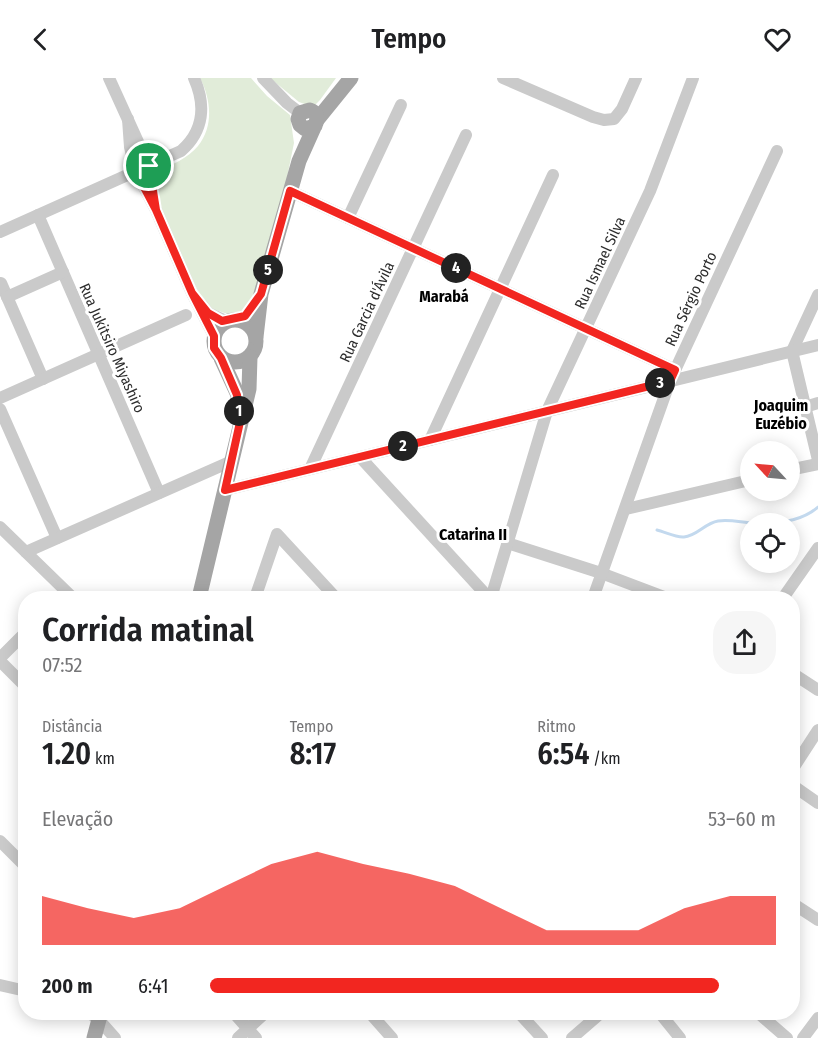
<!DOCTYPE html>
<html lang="pt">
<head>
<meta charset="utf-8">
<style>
	body { margin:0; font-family:"Fira Sans Condensed",sans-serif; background:#f6f6f6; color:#202124; height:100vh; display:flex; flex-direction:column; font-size:22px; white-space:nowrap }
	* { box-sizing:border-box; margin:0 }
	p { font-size:20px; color:#757577 }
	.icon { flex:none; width:33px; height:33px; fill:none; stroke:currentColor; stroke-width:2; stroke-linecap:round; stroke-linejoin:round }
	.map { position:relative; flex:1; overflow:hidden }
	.panel { position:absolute; left:18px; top:513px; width:782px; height:429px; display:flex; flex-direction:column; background:#fff; border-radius:24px; box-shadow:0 3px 15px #0003 }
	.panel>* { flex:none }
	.needle { width:39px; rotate:296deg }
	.fabs { position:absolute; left:740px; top:363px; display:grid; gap:12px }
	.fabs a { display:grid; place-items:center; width:60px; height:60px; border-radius:50%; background:#fff; box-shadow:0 3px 15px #0003; font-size:30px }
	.pin { position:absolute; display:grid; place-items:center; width:51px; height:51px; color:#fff; margin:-26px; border:3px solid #fff; border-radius:50%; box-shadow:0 2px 6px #0007 }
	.km { position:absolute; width:30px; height:30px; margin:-15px; border-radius:50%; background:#222; color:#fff; font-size:16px; line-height:30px; text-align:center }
	.round { display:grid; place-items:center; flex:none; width:63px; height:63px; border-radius:24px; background:#f6f6f6 }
	.overview { display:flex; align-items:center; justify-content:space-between; height:102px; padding:0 24px }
	h1 { font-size:33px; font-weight:600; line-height:45px }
	.figures { display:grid; grid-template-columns:repeat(3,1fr); gap:9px; height:102px; padding:6px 24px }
	.figures div { display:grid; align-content:center }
	.figures b { font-size:30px; font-weight:600 }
	.figures small { font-size:16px; font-weight:400 }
	.figures p { font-size:16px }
	.chart { height:168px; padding:12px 24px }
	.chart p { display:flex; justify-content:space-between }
	.chart svg { width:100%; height:108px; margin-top:6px; fill:#f22620; opacity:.7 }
	ul { padding:0 24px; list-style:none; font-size:20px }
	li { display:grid; grid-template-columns:96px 72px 1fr; align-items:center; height:45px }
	li i { height:15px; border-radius:8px; background:#f22620 }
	header { display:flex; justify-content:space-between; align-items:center; height:78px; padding:0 24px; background:#fff; font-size:27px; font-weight:600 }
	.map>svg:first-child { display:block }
	.green { fill:#e1ecd9 }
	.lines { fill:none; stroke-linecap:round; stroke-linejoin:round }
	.stream { stroke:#c3d9ee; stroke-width:3 }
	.minor { stroke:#cacaca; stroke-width:12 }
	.major { stroke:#a5a5a5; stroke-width:15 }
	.route-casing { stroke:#fff; stroke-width:12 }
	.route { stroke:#f22620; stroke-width:8 }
	.labels { text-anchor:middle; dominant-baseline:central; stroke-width:6; stroke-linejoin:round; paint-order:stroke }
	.street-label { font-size:15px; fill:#2d2d2d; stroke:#fff }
	.neighbourhood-label { font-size:16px; font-weight:bold; fill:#000; stroke:#fff }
</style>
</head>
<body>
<header><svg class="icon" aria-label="back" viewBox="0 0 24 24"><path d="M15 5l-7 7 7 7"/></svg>Tempo<svg class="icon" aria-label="heart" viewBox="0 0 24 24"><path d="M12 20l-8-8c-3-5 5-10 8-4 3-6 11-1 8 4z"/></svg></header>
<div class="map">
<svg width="818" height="960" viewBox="0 0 818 960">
	<rect width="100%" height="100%" fill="#fff"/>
	<g class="green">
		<path d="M200,0H251L267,18L290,37L294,65L283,119L255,220L242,234L231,237L209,230L202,222L160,129L155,103L158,94C171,87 188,80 198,68C214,48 211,21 200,0Z"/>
		<polygon points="270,0 336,0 320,22 313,29 299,24"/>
	</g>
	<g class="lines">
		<path class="stream" d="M657,452C665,454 677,460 684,459C697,458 705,445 718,443C731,441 743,445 755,445C777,446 801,444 818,429"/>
		<g class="minor">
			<polyline points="109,0 149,88 154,119"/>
			<polyline points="263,0 287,25 300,35"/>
			<polyline points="503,0 593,39 604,42 614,41 622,31 636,0"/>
			<polyline points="128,41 130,69 136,94 156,132 192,215 214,258"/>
			<polyline points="290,113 675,292"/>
			<polyline points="38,137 159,415"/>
			<polyline points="348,140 401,27"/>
			<path d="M0,154L181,73C204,53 206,27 194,0"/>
			<polyline points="1,205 43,301"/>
			<polyline points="818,217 792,273 818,382"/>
			<polyline points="7,219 63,194"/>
			<polyline points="201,226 208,235 226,243"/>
			<polyline points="0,320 186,237"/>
			<polyline points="805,329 818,325"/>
			<polyline points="0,331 57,460"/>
			<polyline points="430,362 553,97"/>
			<polyline points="360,379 489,520"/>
			<polyline points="310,391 466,57"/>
			<polyline points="789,392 818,386"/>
			<polyline points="225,412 818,267"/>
			<polyline points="626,431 750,402"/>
			<polyline points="0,449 73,520"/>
			<polyline points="507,465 601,495 667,520"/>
			<polyline points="26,474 232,383"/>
			<polyline points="255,520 277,456 336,520"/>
			<polyline points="491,520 547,333 650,113 693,0"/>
			<polyline points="593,520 670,303 777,73"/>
			<polyline points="783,520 818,470"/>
			<polyline points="0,580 26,554"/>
			<polyline points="0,583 26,609"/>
			<polyline points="792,595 818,612"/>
			<polyline points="792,692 818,652"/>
			<polyline points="792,707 818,725"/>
			<polyline points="0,763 26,789"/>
			<polyline points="792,825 818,842"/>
			<polyline points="0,907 26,913"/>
			<polyline points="88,934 99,942 115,960"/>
			<polyline points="233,934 256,960"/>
			<polyline points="369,934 392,960"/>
			<polyline points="518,934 542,960"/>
			<polyline points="659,934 680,960"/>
			<polyline points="757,934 787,960"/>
			<polyline points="238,960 266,934"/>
			<polyline points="572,960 602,934"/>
			<polyline points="803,960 818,940"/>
		</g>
		<g class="major">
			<polyline points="317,42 351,0"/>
			<circle cx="235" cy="263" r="21"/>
			<path d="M256,259L261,216L299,83L316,45C318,38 316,34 310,32L300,35L298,41L300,47L305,51L315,48"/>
			<polyline points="221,280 238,317 239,333"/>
			<polyline points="199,520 249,311 250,279"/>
			<polyline points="94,960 101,934"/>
		</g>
	</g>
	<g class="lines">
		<g class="route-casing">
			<polyline id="route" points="149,88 156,132 192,215 214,258 214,270 221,280 237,317 240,344 225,412 670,303 675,292 290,113 261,216 245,238 222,243 208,235 192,215 156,132 136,94 149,88"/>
		</g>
		<use href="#route" class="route"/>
	</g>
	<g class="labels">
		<g class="street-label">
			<text transform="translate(600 185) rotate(-65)">Rua Ismael Silva</text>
			<text transform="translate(691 221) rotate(-65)">Rua Sérgio Porto</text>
			<text transform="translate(367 234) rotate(-65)">Rua Garcia d'Ávila</text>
			<text transform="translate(112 270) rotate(66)">Rua Jukitsiro Miyashiro</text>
		</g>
		<g class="neighbourhood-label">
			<text x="444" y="218">Marabá</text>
			<text x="781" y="327">Joaquim<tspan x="781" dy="18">Euzébio</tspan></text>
			<text x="473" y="456">Catarina II</text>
		</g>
	</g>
</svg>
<div class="fabs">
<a><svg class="needle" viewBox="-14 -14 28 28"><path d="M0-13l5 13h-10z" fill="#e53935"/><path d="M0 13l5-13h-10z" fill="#757577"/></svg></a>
<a><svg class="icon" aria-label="locate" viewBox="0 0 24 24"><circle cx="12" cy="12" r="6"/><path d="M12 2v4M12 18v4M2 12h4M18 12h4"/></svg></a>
</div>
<div class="pin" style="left:149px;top:88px;background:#1e9e55"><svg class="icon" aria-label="arrive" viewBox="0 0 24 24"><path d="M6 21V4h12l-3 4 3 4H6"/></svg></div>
<b class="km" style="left:239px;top:333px">1</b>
<b class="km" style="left:403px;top:368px">2</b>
<b class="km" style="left:660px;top:305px">3</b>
<b class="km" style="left:456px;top:190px">4</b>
<b class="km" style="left:268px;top:192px">5</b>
<section class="panel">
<div class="overview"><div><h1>Corrida matinal</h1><p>07:52</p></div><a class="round"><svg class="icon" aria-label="share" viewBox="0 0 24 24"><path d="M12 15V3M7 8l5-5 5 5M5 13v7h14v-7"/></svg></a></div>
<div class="figures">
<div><p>Distância</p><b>1.20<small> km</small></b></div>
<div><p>Tempo</p><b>8:17</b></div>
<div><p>Ritmo</p><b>6:54<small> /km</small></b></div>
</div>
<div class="chart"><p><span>Elevação</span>53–60 m</p>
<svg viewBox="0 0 160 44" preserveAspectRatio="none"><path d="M0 44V24L10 29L20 33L30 29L40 20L50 11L60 6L70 11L80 15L90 20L100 29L110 38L120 38L130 38L140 29L150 24L160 24V44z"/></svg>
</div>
<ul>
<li><b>200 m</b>6:41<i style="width:90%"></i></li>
</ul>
</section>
</div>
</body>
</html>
